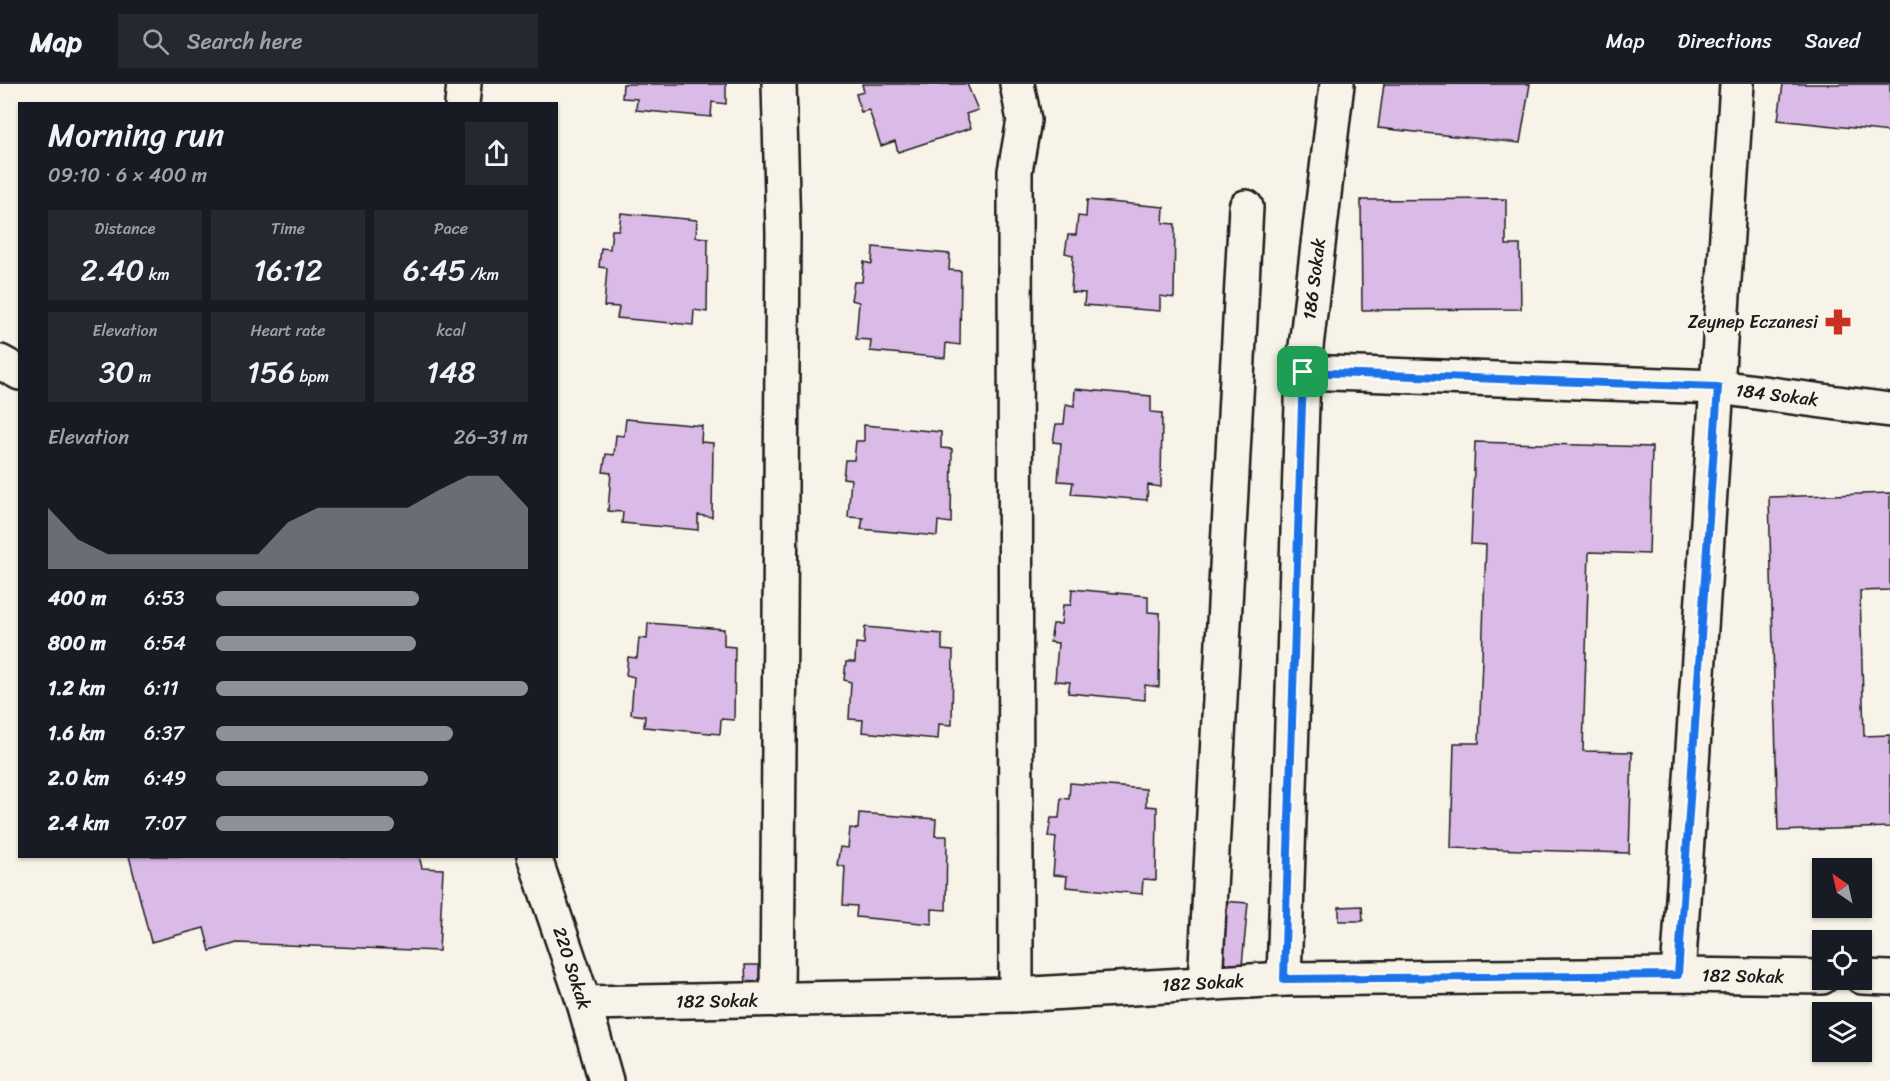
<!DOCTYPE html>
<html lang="en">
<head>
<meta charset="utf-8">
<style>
	body { margin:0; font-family:Sriracha,sans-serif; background:#242831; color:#f1f3f6; height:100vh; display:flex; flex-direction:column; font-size:22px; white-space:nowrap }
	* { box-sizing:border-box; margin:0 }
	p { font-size:20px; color:#9ea1a6 }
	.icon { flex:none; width:33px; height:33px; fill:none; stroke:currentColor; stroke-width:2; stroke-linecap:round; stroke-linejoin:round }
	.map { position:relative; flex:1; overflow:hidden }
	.drawer { position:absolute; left:18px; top:18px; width:540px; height:756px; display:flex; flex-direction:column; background:#171b24; border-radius:0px; box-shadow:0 2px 4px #0004 }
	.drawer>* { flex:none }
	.needle { width:39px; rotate:326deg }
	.buttons { position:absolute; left:1812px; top:774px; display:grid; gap:12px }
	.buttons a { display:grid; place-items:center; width:60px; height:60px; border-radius:0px; background:#171b24; box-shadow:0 2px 4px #0004; font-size:30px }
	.pin { position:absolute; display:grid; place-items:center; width:51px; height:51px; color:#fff; margin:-26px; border-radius:12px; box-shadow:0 3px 9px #0006 }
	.round { display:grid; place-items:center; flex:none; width:63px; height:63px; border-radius:0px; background:#242831 }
	.overview { display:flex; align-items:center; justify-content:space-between; height:102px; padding:0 30px }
	h1 { font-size:33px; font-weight:600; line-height:45px }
	.figures { display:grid; grid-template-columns:repeat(3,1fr); gap:9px; height:102px; padding:6px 30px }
	.figures div { display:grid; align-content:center; border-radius:0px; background:#242831; text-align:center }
	.figures b { font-size:30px; font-weight:600 }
	.figures small { font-size:16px; font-weight:400 }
	.figures p { font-size:16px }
	.chart { height:168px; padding:12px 30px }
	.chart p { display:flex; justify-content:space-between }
	.chart svg { width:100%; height:108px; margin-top:6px; fill:#8c9099; opacity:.7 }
	ul { padding:0 30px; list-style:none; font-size:20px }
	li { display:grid; grid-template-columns:96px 72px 1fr; align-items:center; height:45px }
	li i { height:15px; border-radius:8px; background:#8c9099 }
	header { display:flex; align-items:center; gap:36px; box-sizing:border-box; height:84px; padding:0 30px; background:#171b24; border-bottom:2px solid #363941 }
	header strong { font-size:28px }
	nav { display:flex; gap:33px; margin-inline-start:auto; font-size:21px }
	.search { width:420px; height:54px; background:#242831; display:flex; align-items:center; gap:15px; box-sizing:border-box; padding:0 21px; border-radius:0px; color:#9ea1a6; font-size:22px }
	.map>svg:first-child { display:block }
	.building { fill:#dabae7; stroke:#1c1c1c; stroke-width:1.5 }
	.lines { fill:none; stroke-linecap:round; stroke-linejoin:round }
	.minor-casing { stroke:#1c1c1c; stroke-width:38 }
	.minor { stroke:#f7f3e8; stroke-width:33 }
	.route-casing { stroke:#fff; stroke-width:12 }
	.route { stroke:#1a73e8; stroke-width:8 }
	.labels { text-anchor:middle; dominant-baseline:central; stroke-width:6; stroke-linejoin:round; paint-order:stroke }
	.street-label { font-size:18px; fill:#1c1c1c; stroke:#f7f3e8 }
	.poi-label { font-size:18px; fill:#1c1c1c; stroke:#f7f3e8; text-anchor:end }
</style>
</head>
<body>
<header>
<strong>Map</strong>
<div class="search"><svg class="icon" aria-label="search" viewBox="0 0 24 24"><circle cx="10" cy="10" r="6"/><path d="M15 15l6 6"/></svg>Search here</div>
<nav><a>Map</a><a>Directions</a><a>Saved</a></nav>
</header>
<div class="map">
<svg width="1890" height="997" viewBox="0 0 1890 997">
	<rect width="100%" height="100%" fill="#f7f3e8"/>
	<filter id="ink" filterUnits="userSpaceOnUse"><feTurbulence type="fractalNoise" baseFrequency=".0167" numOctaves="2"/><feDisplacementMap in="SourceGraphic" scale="12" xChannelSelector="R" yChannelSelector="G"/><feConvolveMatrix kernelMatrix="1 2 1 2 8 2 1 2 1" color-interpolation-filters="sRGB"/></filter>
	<g filter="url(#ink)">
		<g class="building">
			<polygon points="623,0 726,0 726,20 712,18 711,33 636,26 637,15 622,14"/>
			<polygon points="862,0 967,0 978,26 966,30 971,44 898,68 895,57 881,62 869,26 861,28 856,10 864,8"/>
			<polygon points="1384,0 1530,0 1520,59 1378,44"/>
			<polygon points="1783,0 1890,0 1890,48 1778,36"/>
			<polygon points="1506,115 1506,161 1520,161 1521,225 1362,226 1361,116"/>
			<polygon points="1087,116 1164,123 1163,139 1175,140 1174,214 1160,212 1160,227 1084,221 1085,209 1071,208 1073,171 1065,169 1068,151 1076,151 1078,132 1086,133"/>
			<polygon points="621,129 697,136 696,153 708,154 707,228 694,226 693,241 617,234 619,223 604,222 607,184 599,183 601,164 610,165 612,146 619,146"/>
			<polygon points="873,163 950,170 949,186 961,187 960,261 946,259 945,274 870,267 871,256 856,255 859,218 851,216 854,198 862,198 864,178 872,180"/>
			<polygon points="1075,305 1151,312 1151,328 1162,329 1161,403 1148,401 1147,416 1071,410 1073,398 1058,397 1061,359 1053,358 1056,340 1064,340 1066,320 1074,322"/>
			<polygon points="626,335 702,342 701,358 713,359 712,433 698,431 698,446 622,439 623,428 608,427 611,389 603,388 606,370 614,371 616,351 624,352"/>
			<polygon points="864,341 941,348 941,364 952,365 951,439 938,437 937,452 861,445 863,434 848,433 851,395 843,394 845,376 854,376 856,357 864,357"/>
			<polygon points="1475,358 1652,363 1649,470 1589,468 1583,667 1632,668 1629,769 1451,764 1454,659 1479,659 1486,461 1471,460"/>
			<polygon points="1890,409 1890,506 1860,507 1864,652 1890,651 1890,743 1778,747 1769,413"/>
			<polygon points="1072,505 1148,512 1148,528 1160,529 1159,603 1145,601 1145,616 1068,609 1070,598 1055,597 1058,559 1050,558 1053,540 1061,540 1063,521 1071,521"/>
			<polygon points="648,539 724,545 724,562 735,563 734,636 721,635 720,650 644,643 645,632 631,630 634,593 626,591 628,573 637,574 639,554 647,555"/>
			<polygon points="865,543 942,550 942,566 953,567 952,641 939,640 938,655 862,648 863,636 849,635 851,598 844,596 846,578 855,578 856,559 864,560"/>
			<polygon points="1070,699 1146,705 1146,722 1157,723 1156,796 1143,795 1142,810 1066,803 1067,792 1053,791 1056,753 1048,752 1051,734 1059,734 1061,714 1069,715"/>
			<polygon points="859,729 936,735 935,752 947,752 946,826 932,825 932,840 856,833 857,822 843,821 845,783 837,781 840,763 848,764 850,744 858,745"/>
			<polygon points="129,772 419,772 422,784 443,785 439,867 237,859 210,867 204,844 151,858"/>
			<polygon points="1221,817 1248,819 1242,881 1215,879"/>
			<polygon points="1362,822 1363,837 1339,837 1339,823"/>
			<polygon points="745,881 768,881 760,903 746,903"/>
		</g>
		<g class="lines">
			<g class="minor-casing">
				<g id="minor">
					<polyline points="462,20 464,0"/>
					<polyline points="0,278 20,289"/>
					<polyline points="1303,288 1718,303 1890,326"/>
					<polyline points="534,772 584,919 606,997"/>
					<polyline points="1678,891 1737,0"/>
					<polyline points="1862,893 1890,894"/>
					<polyline points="1284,895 1303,288 1337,0"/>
					<polyline points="1205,899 1246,123"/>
					<polyline points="1016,911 1015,87 1024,36 1017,0"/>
					<polyline points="777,916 783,149 779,0"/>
					<polyline points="584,919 1016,911 1284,895 1678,891 1822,893"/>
				</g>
			</g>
			<use href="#minor" class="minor"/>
		</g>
	</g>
	<g class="lines" filter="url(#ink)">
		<g class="route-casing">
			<polygon id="route" points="1303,288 1718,303 1678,891 1284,895"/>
		</g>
		<use href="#route" class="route"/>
	</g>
	<defs>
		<g id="pharmacy-bare" transform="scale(2.07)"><path d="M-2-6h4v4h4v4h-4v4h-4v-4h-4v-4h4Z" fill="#c8321e" stroke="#f7f3e8" stroke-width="2.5" paint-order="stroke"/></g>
	</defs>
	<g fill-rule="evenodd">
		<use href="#pharmacy-bare" x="1838" y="238"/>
	</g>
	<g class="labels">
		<g class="street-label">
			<text transform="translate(1314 195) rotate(-83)">186 Sokak</text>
			<text transform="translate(1777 311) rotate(7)">184 Sokak</text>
			<text transform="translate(572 884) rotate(72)">220 Sokak</text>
			<text transform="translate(1743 892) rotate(1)">182 Sokak</text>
			<text transform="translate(1203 899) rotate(-3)">182 Sokak</text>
			<text transform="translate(717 917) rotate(-1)">182 Sokak</text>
		</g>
		<g class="poi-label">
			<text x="1818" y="238">Zeynep Eczanesi</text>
		</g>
	</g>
</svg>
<div class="buttons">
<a><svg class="needle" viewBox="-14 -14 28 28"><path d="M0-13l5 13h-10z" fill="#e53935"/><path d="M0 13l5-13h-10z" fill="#9ea1a6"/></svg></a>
<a><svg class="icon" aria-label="locate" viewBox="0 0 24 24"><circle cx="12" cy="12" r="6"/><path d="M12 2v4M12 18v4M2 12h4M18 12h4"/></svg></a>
<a><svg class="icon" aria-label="layers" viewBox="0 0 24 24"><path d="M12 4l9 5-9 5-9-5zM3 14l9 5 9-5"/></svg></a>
</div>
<div class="pin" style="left:1303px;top:288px;background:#1e9e55"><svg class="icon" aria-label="arrive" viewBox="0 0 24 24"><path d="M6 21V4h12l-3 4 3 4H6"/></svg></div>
<section class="drawer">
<div class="overview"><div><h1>Morning run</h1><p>09:10 · 6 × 400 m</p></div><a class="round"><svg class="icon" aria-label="share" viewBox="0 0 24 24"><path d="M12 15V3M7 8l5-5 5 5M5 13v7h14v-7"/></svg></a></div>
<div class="figures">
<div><p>Distance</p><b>2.40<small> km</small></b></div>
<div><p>Time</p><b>16:12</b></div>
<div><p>Pace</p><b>6:45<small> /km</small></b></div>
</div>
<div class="figures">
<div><p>Elevation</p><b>30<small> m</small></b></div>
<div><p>Heart rate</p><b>156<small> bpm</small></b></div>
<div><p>kcal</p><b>148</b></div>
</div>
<div class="chart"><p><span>Elevation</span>26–31 m</p>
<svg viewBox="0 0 160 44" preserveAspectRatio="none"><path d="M0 44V19L10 32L20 38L30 38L40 38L50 38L60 38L70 38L80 25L90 19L100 19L110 19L120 19L130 12L140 6L150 6L160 19V44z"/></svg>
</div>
<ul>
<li><b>400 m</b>6:53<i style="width:65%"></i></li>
<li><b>800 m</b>6:54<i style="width:64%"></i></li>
<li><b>1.2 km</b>6:11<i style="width:100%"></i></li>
<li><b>1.6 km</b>6:37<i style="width:76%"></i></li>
<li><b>2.0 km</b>6:49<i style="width:68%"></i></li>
<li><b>2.4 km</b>7:07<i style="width:57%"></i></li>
</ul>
</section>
</div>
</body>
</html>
